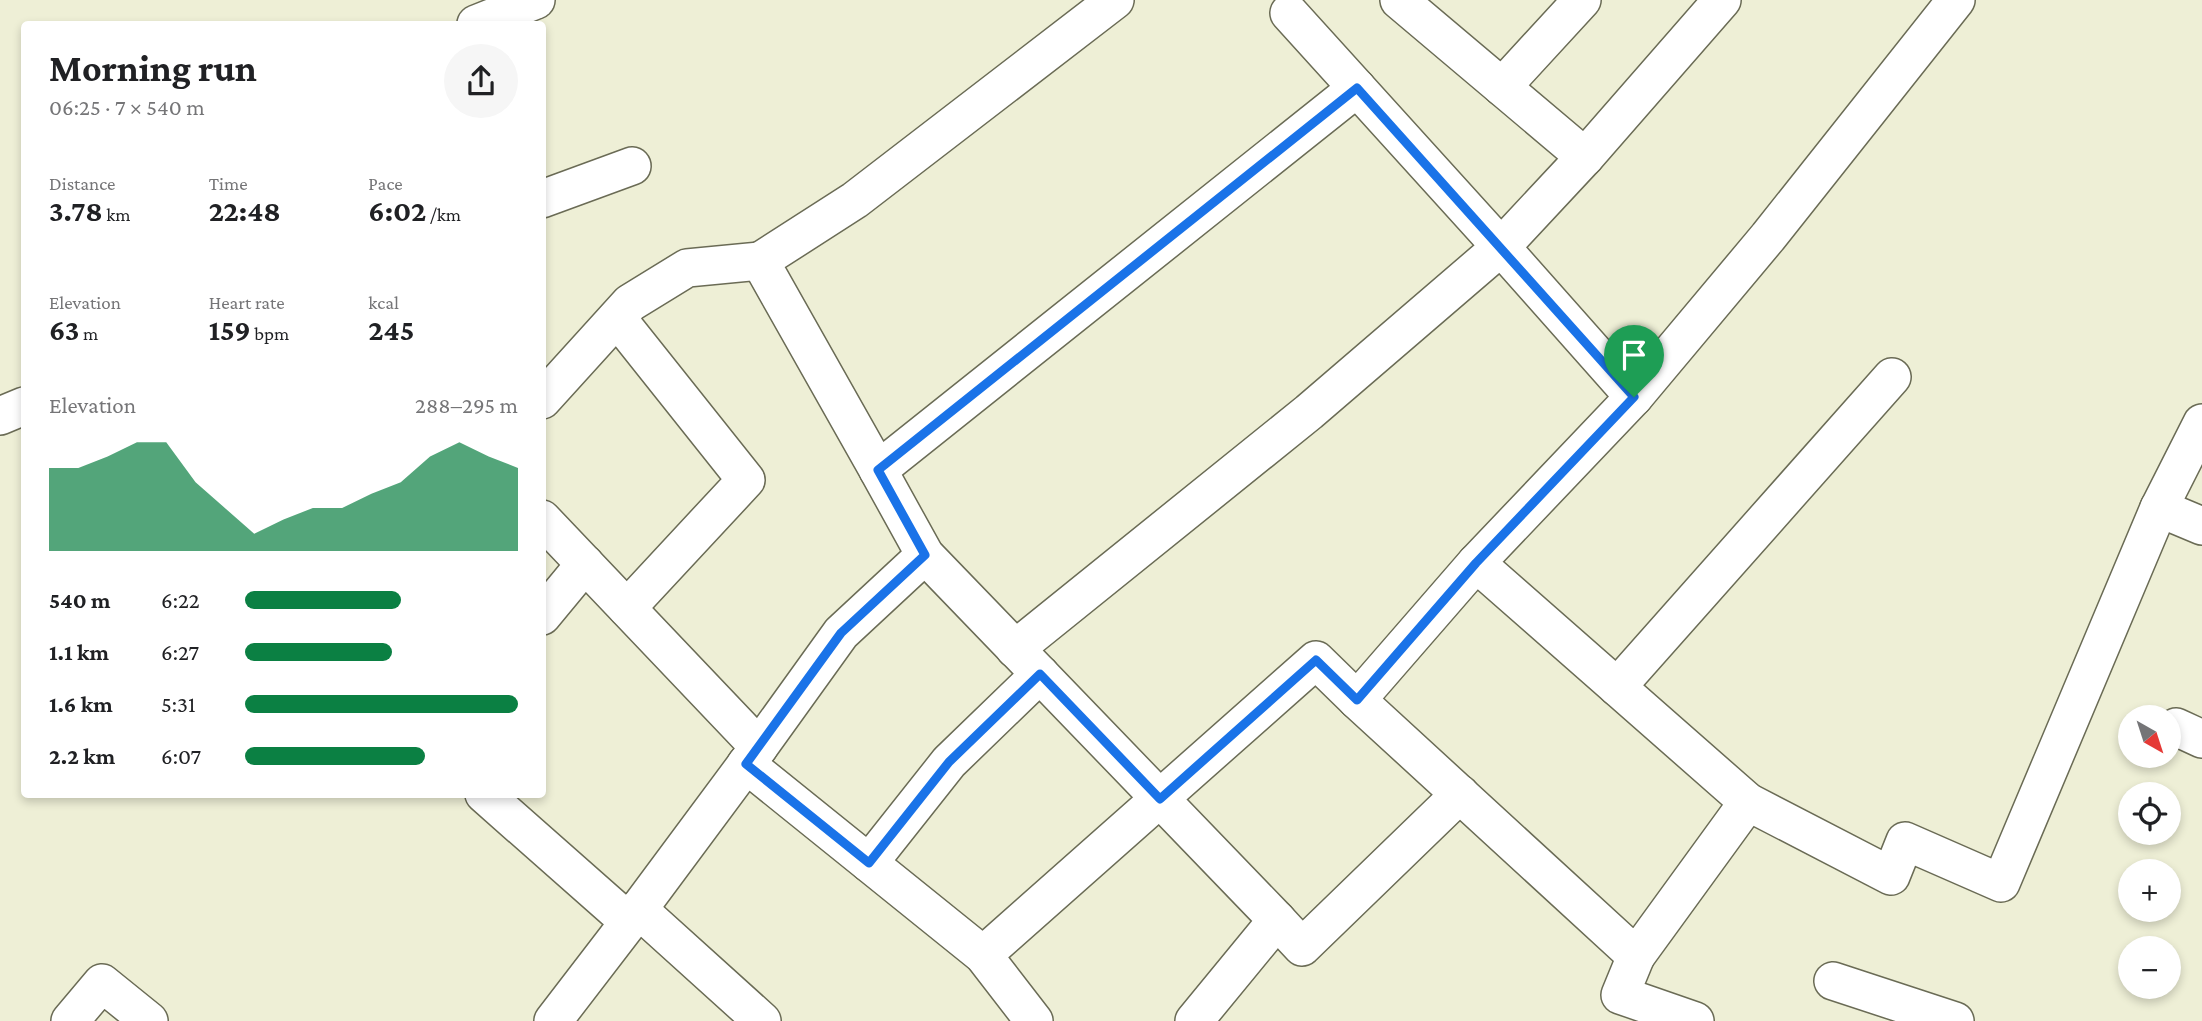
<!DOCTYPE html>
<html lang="en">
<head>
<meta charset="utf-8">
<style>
	body { margin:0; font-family:"Crimson Pro",serif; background:#f6f6f6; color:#202124; height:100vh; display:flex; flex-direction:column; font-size:26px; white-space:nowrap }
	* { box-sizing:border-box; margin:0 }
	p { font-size:23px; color:#757577 }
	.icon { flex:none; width:38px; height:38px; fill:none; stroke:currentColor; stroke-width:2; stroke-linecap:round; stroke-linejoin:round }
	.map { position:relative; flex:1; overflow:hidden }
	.panel { position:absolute; left:21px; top:21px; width:525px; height:777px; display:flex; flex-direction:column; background:#fff; border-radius:7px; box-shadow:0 4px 10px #0003 }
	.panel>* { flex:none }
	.needle { width:46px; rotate:141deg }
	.buttons { position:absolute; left:2118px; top:705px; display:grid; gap:14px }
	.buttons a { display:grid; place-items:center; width:63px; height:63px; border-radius:50%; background:#fff; box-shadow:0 4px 10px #0003; font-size:35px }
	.pin { position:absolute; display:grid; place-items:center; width:60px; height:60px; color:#fff; margin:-72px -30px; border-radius:50% 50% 50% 0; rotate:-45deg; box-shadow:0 0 7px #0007 }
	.pin .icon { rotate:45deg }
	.round { display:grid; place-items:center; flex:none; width:74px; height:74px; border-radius:37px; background:#f6f6f6 }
	.head { display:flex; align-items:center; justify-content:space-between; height:119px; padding:0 28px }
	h1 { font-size:38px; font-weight:700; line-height:52px }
	.metrics { display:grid; grid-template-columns:repeat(3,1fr); gap:10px; height:119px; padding:7px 28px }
	.metrics div { display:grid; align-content:center }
	.metrics b { font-size:30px; font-weight:700 }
	.metrics small { font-size:19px; font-weight:400 }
	.metrics p { font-size:19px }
	.chart { height:196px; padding:14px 28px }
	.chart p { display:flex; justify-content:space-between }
	.chart svg { width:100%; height:126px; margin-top:7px; fill:#0b8043; opacity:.7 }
	ul { padding:0 28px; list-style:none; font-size:23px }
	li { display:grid; grid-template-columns:112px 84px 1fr; align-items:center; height:52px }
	li i { height:18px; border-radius:9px; background:#0b8043 }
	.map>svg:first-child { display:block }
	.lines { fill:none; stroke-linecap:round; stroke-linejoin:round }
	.minor-casing { stroke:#6a6b55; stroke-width:40 }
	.minor { stroke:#fff; stroke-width:37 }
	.route-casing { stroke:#fff; stroke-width:14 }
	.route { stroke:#1a73e8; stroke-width:9 }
</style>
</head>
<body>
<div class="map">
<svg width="2202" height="1021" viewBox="0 0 2202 1021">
	<rect width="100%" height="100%" fill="#eeefd6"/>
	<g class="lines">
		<g class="minor-casing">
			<g id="minor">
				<polyline points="1399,0 1585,157"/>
				<polyline points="1722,0 1585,157 1501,247 1634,397 1476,563 1748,802 1891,876 1905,841 2001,883 2159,508 2202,526"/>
				<polyline points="476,24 536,0"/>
				<polyline points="1502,87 1582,0"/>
				<polyline points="542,199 632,166"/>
				<polyline points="617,318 746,480 627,608"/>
				<polyline points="1634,397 1768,237 1956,0"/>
				<polyline points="542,400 630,303 687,268 760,261"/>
				<polyline points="0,416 24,406"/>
				<polyline points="878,470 760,261 855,200 1115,0"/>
				<polyline points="2159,508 2202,423"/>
				<polyline points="542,519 759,747 629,922"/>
				<polyline points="542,616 585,564"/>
				<polyline points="1015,649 1309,412 1501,247 1289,13"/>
				<polyline points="1617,687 1892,377"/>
				<polyline points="1357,700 1636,956 1748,802"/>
				<polyline points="2176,727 2202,739"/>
				<polyline points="759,747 841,633 925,555"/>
				<polyline points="746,764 983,955 1034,1021"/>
				<polyline points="484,794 629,922 553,1021"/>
				<polyline points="869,863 949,762 1040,674"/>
				<polyline points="638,909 762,1021"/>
				<polyline points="1277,920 1302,947 1460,794"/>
				<polyline points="983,955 1316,660 1357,700 1476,563"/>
				<polyline points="1636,956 1620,995 1695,1021"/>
				<polyline points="1833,981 1955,1021"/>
				<polyline points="70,1021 102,983 149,1021"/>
				<polyline points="1194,1021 1277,920 925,555 878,470 1357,88"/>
			</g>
		</g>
		<use href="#minor" class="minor"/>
	</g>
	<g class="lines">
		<g class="route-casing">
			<polygon id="route" points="1357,88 1634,397 1476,563 1357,700 1316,660 1160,799 1040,674 949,762 869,863 746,764 841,633 925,555 878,470"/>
		</g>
		<use href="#route" class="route"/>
	</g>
</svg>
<div class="buttons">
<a><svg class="needle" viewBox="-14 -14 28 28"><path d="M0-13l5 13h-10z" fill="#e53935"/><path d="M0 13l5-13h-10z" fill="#757577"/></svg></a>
<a><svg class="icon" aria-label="locate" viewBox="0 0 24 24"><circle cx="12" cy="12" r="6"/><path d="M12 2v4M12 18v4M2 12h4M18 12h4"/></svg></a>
<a>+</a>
<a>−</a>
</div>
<div class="pin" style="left:1634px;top:397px;background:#1e9e55"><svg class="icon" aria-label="arrive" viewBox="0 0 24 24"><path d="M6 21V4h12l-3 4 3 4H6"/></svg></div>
<section class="panel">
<div class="head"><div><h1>Morning run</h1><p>06:25 · 7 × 540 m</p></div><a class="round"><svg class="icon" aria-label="share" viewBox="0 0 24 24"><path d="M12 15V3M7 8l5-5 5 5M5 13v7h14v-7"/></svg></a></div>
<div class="metrics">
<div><p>Distance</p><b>3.78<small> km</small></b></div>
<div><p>Time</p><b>22:48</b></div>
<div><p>Pace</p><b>6:02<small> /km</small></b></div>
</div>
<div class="metrics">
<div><p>Elevation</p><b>63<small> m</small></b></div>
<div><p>Heart rate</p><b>159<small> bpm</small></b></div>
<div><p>kcal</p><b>245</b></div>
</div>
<div class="chart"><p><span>Elevation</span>288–295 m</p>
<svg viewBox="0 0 160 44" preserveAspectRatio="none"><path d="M0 44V15L10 15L20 11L30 6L40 6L50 20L60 29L70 38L80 33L90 29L100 29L110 24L120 20L130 11L140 6L150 11L160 15V44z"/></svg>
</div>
<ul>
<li><b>540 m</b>6:22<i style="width:57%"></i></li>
<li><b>1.1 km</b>6:27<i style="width:54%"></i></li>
<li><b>1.6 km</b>5:31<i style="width:100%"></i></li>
<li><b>2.2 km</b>6:07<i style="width:66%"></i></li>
</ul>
</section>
</div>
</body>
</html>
